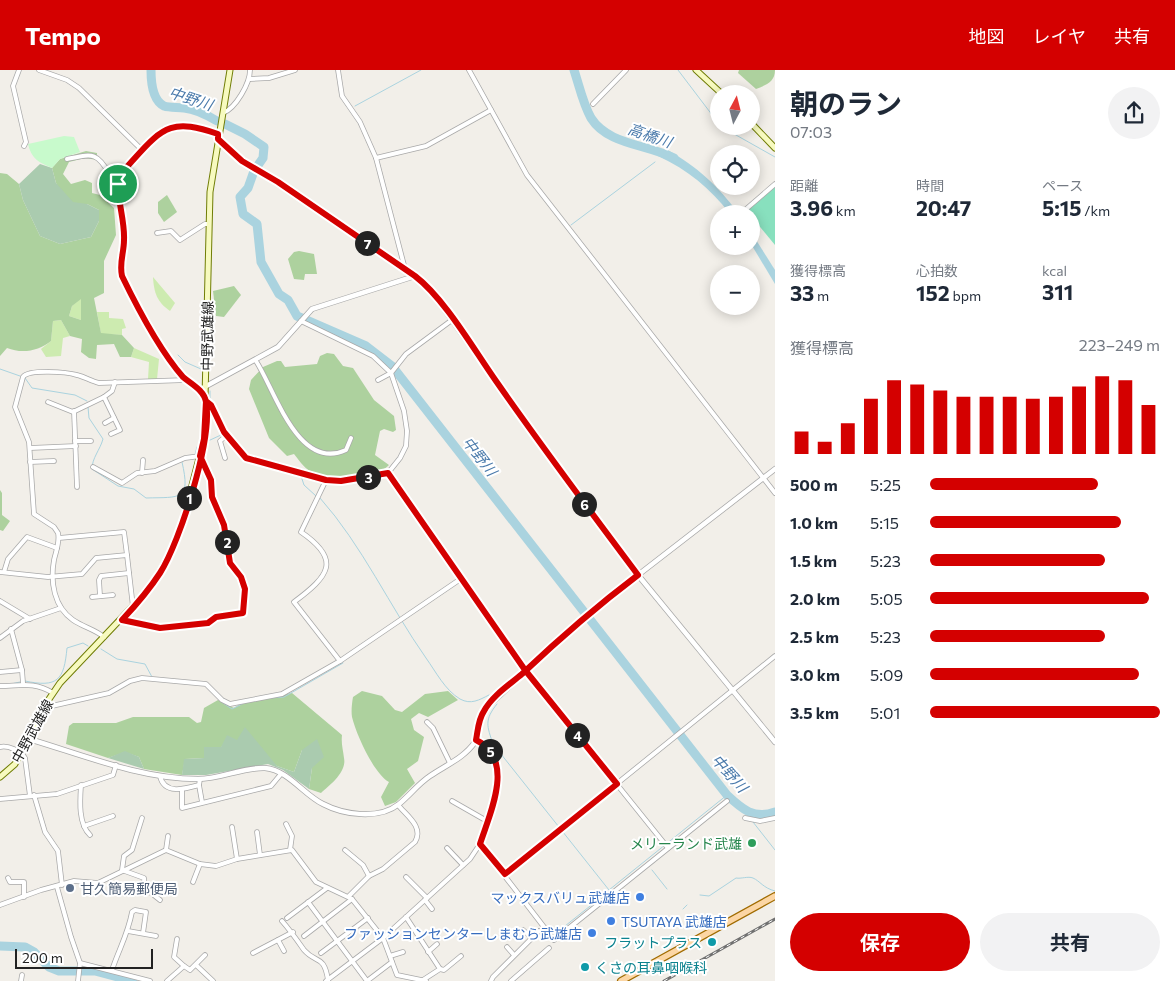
<!DOCTYPE html>
<html lang="ja">
<head>
<meta charset="utf-8">
<style>
	body { margin:0; font-family:Commissioner,"Noto Sans JP",sans-serif; background:#f2f2f3; color:#1f2937; height:100vh; display:flex; flex-direction:column; font-size:19px; white-space:nowrap }
	* { box-sizing:border-box; margin:0 }
	p { font-size:16px; color:#747a83 }
	.icon { flex:none; width:28px; height:28px; fill:none; stroke:currentColor; stroke-width:2; stroke-linecap:round; stroke-linejoin:round }
	.map { position:relative; flex:1; overflow:hidden }
	.details { display:flex; flex-direction:column; background:#fff; width:400px }
	.details>* { flex:none }
	.needle { width:32px; rotate:7deg }
	.buttons { position:absolute; left:710px; top:15px; display:grid; gap:10px }
	.buttons a { display:grid; place-items:center; width:50px; height:50px; border-radius:50%; background:#fff; box-shadow:0 2px 12px #0003; font-size:25px }
	.scale { position:absolute; left:15px; bottom:12px; width:138px; box-sizing:border-box; padding-left:5px; border:2px solid #222; border-top:0; font-size:14px; line-height:18px; white-space:nowrap; color:#222; -webkit-text-stroke:4px #fff; paint-order:stroke }
	.pin { position:absolute; display:grid; place-items:center; width:42px; height:42px; color:#fff; margin:-21px; border:2px solid #fff; border-radius:50%; box-shadow:0 1px 5px #0007 }
	.km { position:absolute; width:25px; height:25px; margin:-12px; border-radius:50%; background:#222; color:#fff; font-size:14px; line-height:25px; text-align:center }
	.round { display:grid; place-items:center; flex:none; width:52px; height:52px; border-radius:26px; background:#f2f2f3 }
	.summary { display:flex; align-items:center; justify-content:space-between; height:85px; padding:0 15px }
	h1 { font-size:28px; font-weight:700; line-height:38px }
	.metrics { display:grid; grid-template-columns:repeat(3,1fr); gap:8px; height:85px; padding:5px 15px }
	.metrics div { display:grid; align-content:center }
	.metrics b { font-size:21px; font-weight:700 }
	.metrics small { font-size:14px; font-weight:400 }
	.metrics p { font-size:14px }
	.chart { height:140px; padding:10px 15px }
	.chart p { display:flex; justify-content:space-between }
	.chart svg { width:100%; height:90px; margin-top:5px; stroke:#d40000; stroke-width:6 }
	.cta { display:flex; gap:10px; margin-top:auto; padding:10px 15px }
	.cta a { flex:1; height:58px; border-radius:30px; background:#d40000; color:#fff; font-size:20px; font-weight:700; line-height:58px; text-align:center }
	.cta a+a { background:#f2f2f3; color:#1f2937 }
	ul { padding:0 15px; list-style:none; font-size:16px }
	li { display:grid; grid-template-columns:80px 60px 1fr; align-items:center; height:38px }
	li i { height:12px; border-radius:6px; background:#d40000 }
	header { display:flex; align-items:center; gap:30px; box-sizing:border-box; height:70px; padding:0 25px; background:#d40000; color:#fff }
	header strong { font-size:24px }
	nav { display:flex; gap:28px; margin-inline-start:auto; font-size:18px }
	main { display:flex; flex:1; min-height:0 }
	.map>svg:first-child { display:block }
	.grass { fill:#cdebb0 }
	.forest { fill:#add19e; fill-rule:evenodd }
	.cemetery { fill:#aacbaf }
	.park { fill:#c8facc }
	.pitch { fill:#88e0be }
	.water { fill:#aad3df }
	.lines { fill:none; stroke-linecap:round; stroke-linejoin:round }
	.stream { stroke:#aad3df; stroke-width:1 }
	.river { stroke:#aad3df; stroke-width:9 }
	.minor-casing { stroke:#a9a9a9; stroke-width:5.5 }
	.tertiary-casing { stroke:#a9a9a9; stroke-width:6 }
	.secondary-casing { stroke:#707d05; stroke-width:7 }
	.primary-casing { stroke:#a06b00; stroke-width:8 }
	.minor { stroke:#fff; stroke-width:4 }
	.tertiary { stroke:#fff; stroke-width:4.5 }
	.secondary { stroke:#f7fabf; stroke-width:5 }
	.primary { stroke:#fcd6a4; stroke-width:5.5 }
	.rail-casing { stroke:#707070; stroke-width:3 }
	.rail { stroke:#fff; stroke-width:1; stroke-dasharray:4; stroke-linecap:butt }
	.route-casing { stroke:#fff; stroke-width:10 }
	.route { stroke:#d40000; stroke-width:6 }
	.leisure-dot { fill:#2e9e5b; stroke:#fff; stroke-width:2 }
	.service-dot { fill:#5c6f8a; stroke:#fff; stroke-width:2 }
	.shop-dot { fill:#3f7fe0; stroke:#fff; stroke-width:2 }
	.culture-dot { fill:#0f9aa8; stroke:#fff; stroke-width:2 }
	.labels { text-anchor:middle; dominant-baseline:central; stroke-width:4; stroke-linejoin:round; paint-order:stroke }
	.street-label { font-size:14px; fill:#222; stroke:#fff }
	.leisure-label { font-size:14px; fill:#27864d; stroke:#fff; text-anchor:end }
	.service-label { font-size:14px; fill:#4e5e75; stroke:#fff; text-anchor:start }
	.shop-label { font-size:14px; fill:#366cbe; stroke:#fff; text-anchor:end }
	.culture-label { font-size:14px; fill:#0d838f; stroke:#fff; text-anchor:end }
	.water-label { font-size:15px; font-style:italic; fill:#4a7aab; stroke:#fff }
</style>
</head>
<body>
<header>
<strong>Tempo</strong>
<nav><a>地図</a><a>レイヤ</a><a>共有</a></nav>
</header>
<main>
<div class="map">
<svg width="775" height="911" viewBox="0 0 775 911">
	<rect width="100%" height="100%" fill="#f2efe9"/>
	<g class="grass">
		<path d="M153,207L175,233L170,241C157,232 154,223 153,207Z"/>
		<polygon points="81,228 81,250 69,246 72,236"/>
		<polygon points="97,242 109,242 109,248 123,249 126,258 122,259 122,265 101,264"/>
		<polygon points="61,250 70,266 63,268 61,286 46,287 41,279 51,271 53,251"/>
		<polygon points="134,278 159,289 157,309 148,309 149,292 131,287"/>
	</g>
	<g class="forest">
		<path d="M739,0H775C775,12 766,15 756,19L738,3Z"/>
		<path d="M86,81L97,83V90L85,88L69,92L63,104L71,114L85,110L92,113V123L100,125L114,138L116,165L104,191V223L94,228L101,263L122,265L134,278L131,287H120L114,274L97,275L96,289L89,288L81,282L82,269L70,266L61,250L53,251L51,271C39,281 22,284 7,278L0,286V103L7,104L19,114L23,130L40,166L60,174L91,167L99,151V140L87,134L74,148L56,113L52,98L60,89ZM81,229V250L69,246L72,236Z"/>
		<polygon points="167,125 177,142 164,152 158,143 158,132"/>
		<polygon points="299,181 314,184 317,204 305,204 304,210 294,209 288,189 294,182"/>
		<polygon points="234,216 241,225 224,247 216,246 213,221"/>
		<path d="M327,283L334,284L343,296L353,298L374,330L394,346L396,360L393,362L384,359L380,361L375,385L389,395C376,409 327,412 310,401C304,398 298,389 294,384L287,386L269,368L249,319L251,310L263,297L277,291H281L285,297L317,294L320,286Z"/>
		<polygon points="0,420 2,423 2,445 10,451 3,461 0,460"/>
		<path d="M362,621L382,626L395,640L402,642L425,624L448,621L458,630L428,647L419,643L411,649L414,660L424,667L418,691L407,699L415,713L396,732L385,736L381,727L389,712C374,704 356,664 352,647C351,641 352,633 353,627Z"/>
		<path d="M292,623L342,665C341,674 343,679 344,688C347,702 330,715 321,723L309,719L312,698L302,680L294,702L277,696L237,671L221,677L204,688L185,689L182,705L144,699L139,687L125,682L108,688L66,674L69,656L73,653H116L133,647H189L197,653L201,652L204,638L218,630L234,638L246,630Z"/>
	</g>
	<g class="cemetery">
		<polygon points="40,94 52,98 56,113 73,132 87,134 99,140 99,151 91,167 60,174 40,166 23,130 19,114"/>
		<polygon points="245,657 277,696 294,702 302,680 317,669 324,687 312,698 309,719 283,700 268,694 206,705 182,705 184,689 204,688 204,677 221,677 227,665 237,670"/>
		<polygon points="125,681 139,687 144,699 108,688"/>
	</g>
	<path class="park" d="M64,66L74,67L80,82L60,89L52,98C39,93 31,88 28,74Z"/>
	<polygon class="pitch" points="775,116 775,175 747,141"/>
	<g class="water">
		<path d="M666,79C699,98 716,114 739,144H730C710,118 688,100 658,86Z"/>
		<polygon points="751,162 775,200 775,214 751,174"/>
	</g>
	<g class="lines">
		<g class="stream">
			<polyline points="678,0 719,54"/>
			<polyline points="355,36 421,0"/>
			<polyline points="720,56 775,87"/>
			<polyline points="571,155 655,92"/>
			<polyline points="178,285 185,292 201,299"/>
			<polyline points="0,299 20,306"/>
			<polyline points="25,308 32,318 75,325 87,331"/>
			<polyline points="210,332 210,321"/>
			<polyline points="210,336 221,365 243,390 301,406 304,415 316,426"/>
			<path d="M88,337L89,348L103,369C100,380 92,388 92,399L118,416L134,419L146,428C181,427 191,431 182,392"/>
			<polyline points="208,371 221,365"/>
			<polyline points="195,385 197,377"/>
			<path d="M320,428C362,475 390,537 426,588C436,602 445,620 460,629C471,635 479,630 489,625"/>
			<polyline points="101,579 117,589 145,594 152,607"/>
			<path d="M25,611C58,618 64,610 67,578L83,573L88,576"/>
			<polyline points="11,614 20,612"/>
			<polyline points="208,619 220,631 232,639 244,633"/>
			<polyline points="270,628 284,627 343,593"/>
			<path d="M497,634C484,650 487,656 493,674L609,820L727,725"/>
			<polyline points="753,752 775,780"/>
			<polyline points="652,800 667,819"/>
			<path d="M700,825L709,826L736,808C741,809 748,806 753,808C760,811 763,818 775,821"/>
			<polyline points="683,839 687,835"/>
			<polyline points="555,864 609,821"/>
		</g>
		<g class="river">
			<path d="M151,0C151,12 152,30 164,36C170,38 178,37 184,38C196,39 207,45 217,51"/>
			<path d="M574,0C579,15 583,34 591,48C608,75 647,74 674,88"/>
			<path d="M225,54L245,64L264,77L263,88L254,101L248,118L240,127L243,144L257,154L261,192L279,224L288,230L297,246L366,276L392,296L727,725C742,739 754,750 775,742"/>
			<polyline points="0,876 25,877 34,882 49,897 59,901 95,901 133,911"/>
		</g>
		<g class="minor-casing">
			<g id="minor">
				<polyline points="19,0 13,16 26,72 24,76"/>
				<polyline points="39,0 67,10 79,18 142,80"/>
				<polyline points="338,0 342,26 360,52 376,88 405,199"/>
				<polyline points="469,0 527,105 775,423"/>
				<polyline points="250,9 269,8 295,0"/>
				<polyline points="593,34 626,0"/>
				<path d="M223,43C236,38 250,13 250,0"/>
				<polyline points="219,64 183,56 164,59 142,80 121,106 118,126 124,171 121,199 127,215 174,297 199,320 211,335 224,362 246,388 326,410 341,411 388,403 400,388 406,376 407,361 404,341 391,303 373,286 301,251"/>
				<polyline points="218,69 242,91 278,112 415,206"/>
				<polyline points="376,88 426,76 491,40"/>
				<path d="M67,89C92,84 97,81 110,105C113,110 113,112 118,114"/>
				<polyline points="745,140 775,114"/>
				<polyline points="157,163 171,161 180,170 205,154 209,154"/>
				<path d="M256,291C275,320 298,402 346,380L351,368"/>
				<polyline points="378,310 391,303 406,284 452,250"/>
				<polyline points="48,332 73,342 104,327"/>
				<polyline points="74,341 77,417"/>
				<polyline points="105,353 114,348"/>
				<polyline points="111,364 120,360 104,327 112,321 115,312"/>
				<polyline points="75,371 91,371"/>
				<polyline points="30,378 76,376"/>
				<polyline points="225,388 220,371 227,365"/>
				<polyline points="30,392 54,391"/>
				<polyline points="93,397 122,413 137,403 155,401 185,388 200,386 211,410 212,427 224,455 230,493 241,507 245,519 243,543 216,547 207,553 160,558 122,550"/>
				<polyline points="142,403 143,390"/>
				<polyline points="388,403 525,600 668,778"/>
				<path d="M326,410L301,462C342,490 329,506 294,532L340,591"/>
				<polyline points="59,468 124,462 127,485"/>
				<polyline points="0,502 48,507 82,504 96,488 127,485 133,537"/>
				<polyline points="4,502 8,489 27,467 57,478"/>
				<polyline points="100,526 99,510 101,506 129,503"/>
				<polyline points="92,527 113,525"/>
				<polyline points="0,531 30,549"/>
				<polyline points="11,559 22,600 23,613"/>
				<path d="M104,567C94,559 83,557 73,550C54,537 50,512 54,490C56,481 60,472 58,463L54,457L34,444L29,372L15,337L23,307C29,299 67,302 77,305C85,307 91,311 99,313L186,310"/>
				<polyline points="0,568 23,551 61,538"/>
				<polyline points="0,602 22,600"/>
				<path d="M0,616C20,616 34,611 53,623"/>
				<polyline points="43,638 109,623 130,611 142,608 206,614 222,630 230,634 282,624 340,591 462,508"/>
				<polyline points="427,652 433,658 450,693"/>
				<path d="M0,677C8,675 21,681 25,688L30,726"/>
				<path d="M160,706C164,725 185,719 199,715L200,709"/>
				<path d="M81,715C80,730 78,754 90,765"/>
				<polyline points="199,715 202,732"/>
				<polyline points="182,720 182,738 271,716 281,704"/>
				<polyline points="34,725 45,762 58,781 62,815"/>
				<polyline points="0,729 57,724 113,705 116,695"/>
				<polyline points="452,731 487,751"/>
				<polyline points="142,748 132,780 124,786 122,800 144,808 145,818 160,830"/>
				<polyline points="745,748 760,751 775,748"/>
				<polyline points="286,754 292,766 290,780"/>
				<polyline points="84,756 113,746"/>
				<polyline points="232,757 237,789"/>
				<polyline points="257,762 260,785"/>
				<polyline points="480,774 554,870 727,731"/>
				<polyline points="447,778 463,795"/>
				<polyline points="166,780 168,766"/>
				<polyline points="345,780 363,795 369,806"/>
				<polyline points="505,804 775,586"/>
				<polyline points="406,807 427,828"/>
				<polyline points="8,808 10,812 24,812 24,827"/>
				<polyline points="193,812 200,794"/>
				<polyline points="57,817 71,867 80,893 78,911"/>
				<path d="M349,826L369,806L383,799L415,772C424,757 407,746 398,735"/>
				<polyline points="425,830 432,839"/>
				<polyline points="308,832 367,911"/>
				<path d="M0,835L41,820L74,811L98,813L166,780L200,794L216,796L237,789L292,780L316,812L352,829L383,868L470,789L480,774L499,714C498,696 492,678 476,670"/>
				<polyline points="406,847 440,899 423,910"/>
				<polyline points="287,848 327,818"/>
				<path d="M282,851C290,860 297,870 304,880C316,894 324,884 328,910"/>
				<polyline points="523,860 532,868"/>
				<polyline points="128,861 156,866"/>
				<polyline points="304,866 352,829"/>
				<polyline points="177,869 174,887 184,896"/>
				<polyline points="278,870 284,881"/>
				<polyline points="507,877 514,885"/>
				<polyline points="428,882 437,874"/>
				<polyline points="253,883 293,862"/>
				<polyline points="321,883 368,848"/>
				<polyline points="390,886 403,882"/>
				<polyline points="80,893 150,911"/>
				<polyline points="196,895 213,911"/>
				<polyline points="440,899 444,900 461,886"/>
				<path d="M112,900C119,879 128,864 132,842L135,840L146,842L143,863"/>
				<polyline points="21,911 22,905"/>
				<polyline points="167,911 184,896 190,900 205,885"/>
				<polyline points="326,911 383,868 397,905 426,911"/>
				<polyline points="367,911 392,892"/>
				<polyline points="491,911 493,907 539,861"/>
				<polyline points="511,911 549,878"/>
			</g>
		</g>
		<g class="tertiary-casing">
			<g id="tertiary">
				<polyline points="199,320 278,277 312,239 415,206 425,213 452,250 547,384 638,505 775,672"/>
				<path d="M29,669C83,685 141,709 198,709C221,709 243,697 265,698C288,700 304,725 323,734C344,745 379,750 399,734C410,725 418,714 430,706C446,695 464,688 475,672C480,664 479,650 484,640L589,543L775,399"/>
			</g>
		</g>
		<g class="secondary-casing">
			<g id="secondary">
				<polyline points="696,0 722,24"/>
				<polyline points="751,53 775,78"/>
				<polyline points="0,707 15,694 43,638 60,613 149,519 172,481 181,458 204,369 210,122 230,0"/>
			</g>
		</g>
		<g class="primary-casing">
			<polyline id="primary" points="621,911 775,826"/>
		</g>
		<use href="#minor" class="minor"/>
		<use href="#tertiary" class="tertiary"/>
		<use href="#secondary" class="secondary"/>
		<use href="#primary" class="primary"/>
		<g class="rail-casing">
			<polyline id="rail" points="664,911 775,849"/>
		</g>
		<use href="#rail" class="rail"/>
	</g>
	<g class="lines">
		<g class="route-casing">
			<path id="route" d="M118,114C118,133 125,152 124,170C124,183 119,193 122,206C137,237 161,282 183,307C191,314 204,320 206,332C213,368 180,472 160,503C149,520 136,535 122,550L160,558L208,553L216,547L243,543L245,519L241,507L230,493L224,455L212,427L211,410L200,386L204,369L206,331L211,335L224,362L246,388L326,410L341,411L388,403L525,600L617,714L505,804L480,774C490,743 516,689 476,670C478,660 478,650 484,641C492,626 509,615 522,604C559,569 597,536 638,505C590,441 542,377 496,311C474,280 445,229 415,206L278,112L242,91L218,69V64C174,49 164,55 134,89C128,96 119,104 118,114"/>
		</g>
		<use href="#route" class="route"/>
	</g>
	<circle class="leisure-dot" cx="752" cy="773" r="5"/>
	<circle class="service-dot" cx="70" cy="818" r="5"/>
	<g class="shop-dot">
		<circle cx="640" cy="827" r="5"/>
		<circle cx="611" cy="851" r="5"/>
		<circle cx="592" cy="863" r="5"/>
	</g>
	<g class="culture-dot">
		<circle cx="712" cy="872" r="5"/>
		<circle cx="585" cy="897" r="5"/>
	</g>
	<g class="labels">
		<g class="street-label">
			<text transform="translate(207 266) rotate(-89)">中野武雄線</text>
			<text transform="translate(32 661) rotate(-61)">中野武雄線</text>
		</g>
		<g class="leisure-label">
			<text x="742" y="773">メリーランド武雄</text>
		</g>
		<g class="service-label">
			<text x="80" y="818">甘久簡易郵便局</text>
		</g>
		<g class="shop-label">
			<text x="630" y="827">マックスバリュ武雄店</text>
			<text x="621" y="851" text-anchor="start">TSUTAYA 武雄店</text>
			<text x="582" y="863">ファッションセンターしまむら武雄店</text>
		</g>
		<g class="culture-label">
			<text x="702" y="872">フラットプラス</text>
			<text x="595" y="897" text-anchor="start">くさの耳鼻咽喉科</text>
		</g>
		<g class="water-label">
			<text transform="translate(191 28) rotate(18)">中野川</text>
			<text transform="translate(650 65) rotate(19)">高橋川</text>
			<text transform="translate(480 386) rotate(52)">中野川</text>
			<text transform="translate(730 703) rotate(48)">中野川</text>
		</g>
	</g>
</svg>
<div class="buttons">
<a><svg class="needle" viewBox="-14 -14 28 28"><path d="M0-13l5 13h-10z" fill="#e53935"/><path d="M0 13l5-13h-10z" fill="#747a83"/></svg></a>
<a><svg class="icon" aria-label="locate" viewBox="0 0 24 24"><circle cx="12" cy="12" r="6"/><path d="M12 2v4M12 18v4M2 12h4M18 12h4"/></svg></a>
<a>+</a>
<a>−</a>
</div>
<div class="scale">200 m</div>
<div class="pin" style="left:118px;top:114px;background:#1e9e55"><svg class="icon" aria-label="arrive" viewBox="0 0 24 24"><path d="M6 21V4h12l-3 4 3 4H6"/></svg></div>
<b class="km" style="left:189px;top:428px">1</b>
<b class="km" style="left:227px;top:472px">2</b>
<b class="km" style="left:368px;top:407px">3</b>
<b class="km" style="left:577px;top:665px">4</b>
<b class="km" style="left:490px;top:681px">5</b>
<b class="km" style="left:584px;top:434px">6</b>
<b class="km" style="left:367px;top:173px">7</b>
</div>
<section class="details">
<div class="summary"><div><h1>朝のラン</h1><p>07:03</p></div><a class="round"><svg class="icon" aria-label="share" viewBox="0 0 24 24"><path d="M12 15V3M7 8l5-5 5 5M5 13v7h14v-7"/></svg></a></div>
<div class="metrics">
<div><p>距離</p><b>3.96<small> km</small></b></div>
<div><p>時間</p><b>20:47</b></div>
<div><p>ペース</p><b>5:15<small> /km</small></b></div>
</div>
<div class="metrics">
<div><p>獲得標高</p><b>33<small> m</small></b></div>
<div><p>心拍数</p><b>152<small> bpm</small></b></div>
<div><p>kcal</p><b>311</b></div>
</div>
<div class="chart"><p><span>獲得標高</span>223–249 m</p>
<svg viewBox="0 0 160 44" preserveAspectRatio="none"><path d="M5 44V33M15 44V38M25 44V29M35 44V17M45 44V8M55 44V10M65 44V13M75 44V16M85 44V16M95 44V16M105 44V17M115 44V16M125 44V11M135 44V6M145 44V8M155 44V20"/></svg>
</div>
<ul>
<li><b>500 m</b>5:25<i style="width:73%"></i></li>
<li><b>1.0 km</b>5:15<i style="width:83%"></i></li>
<li><b>1.5 km</b>5:23<i style="width:76%"></i></li>
<li><b>2.0 km</b>5:05<i style="width:95%"></i></li>
<li><b>2.5 km</b>5:23<i style="width:76%"></i></li>
<li><b>3.0 km</b>5:09<i style="width:91%"></i></li>
<li><b>3.5 km</b>5:01<i style="width:100%"></i></li>
</ul>
<div class="cta"><a>保存</a><a>共有</a></div>
</section>
</main>
</body>
</html>
